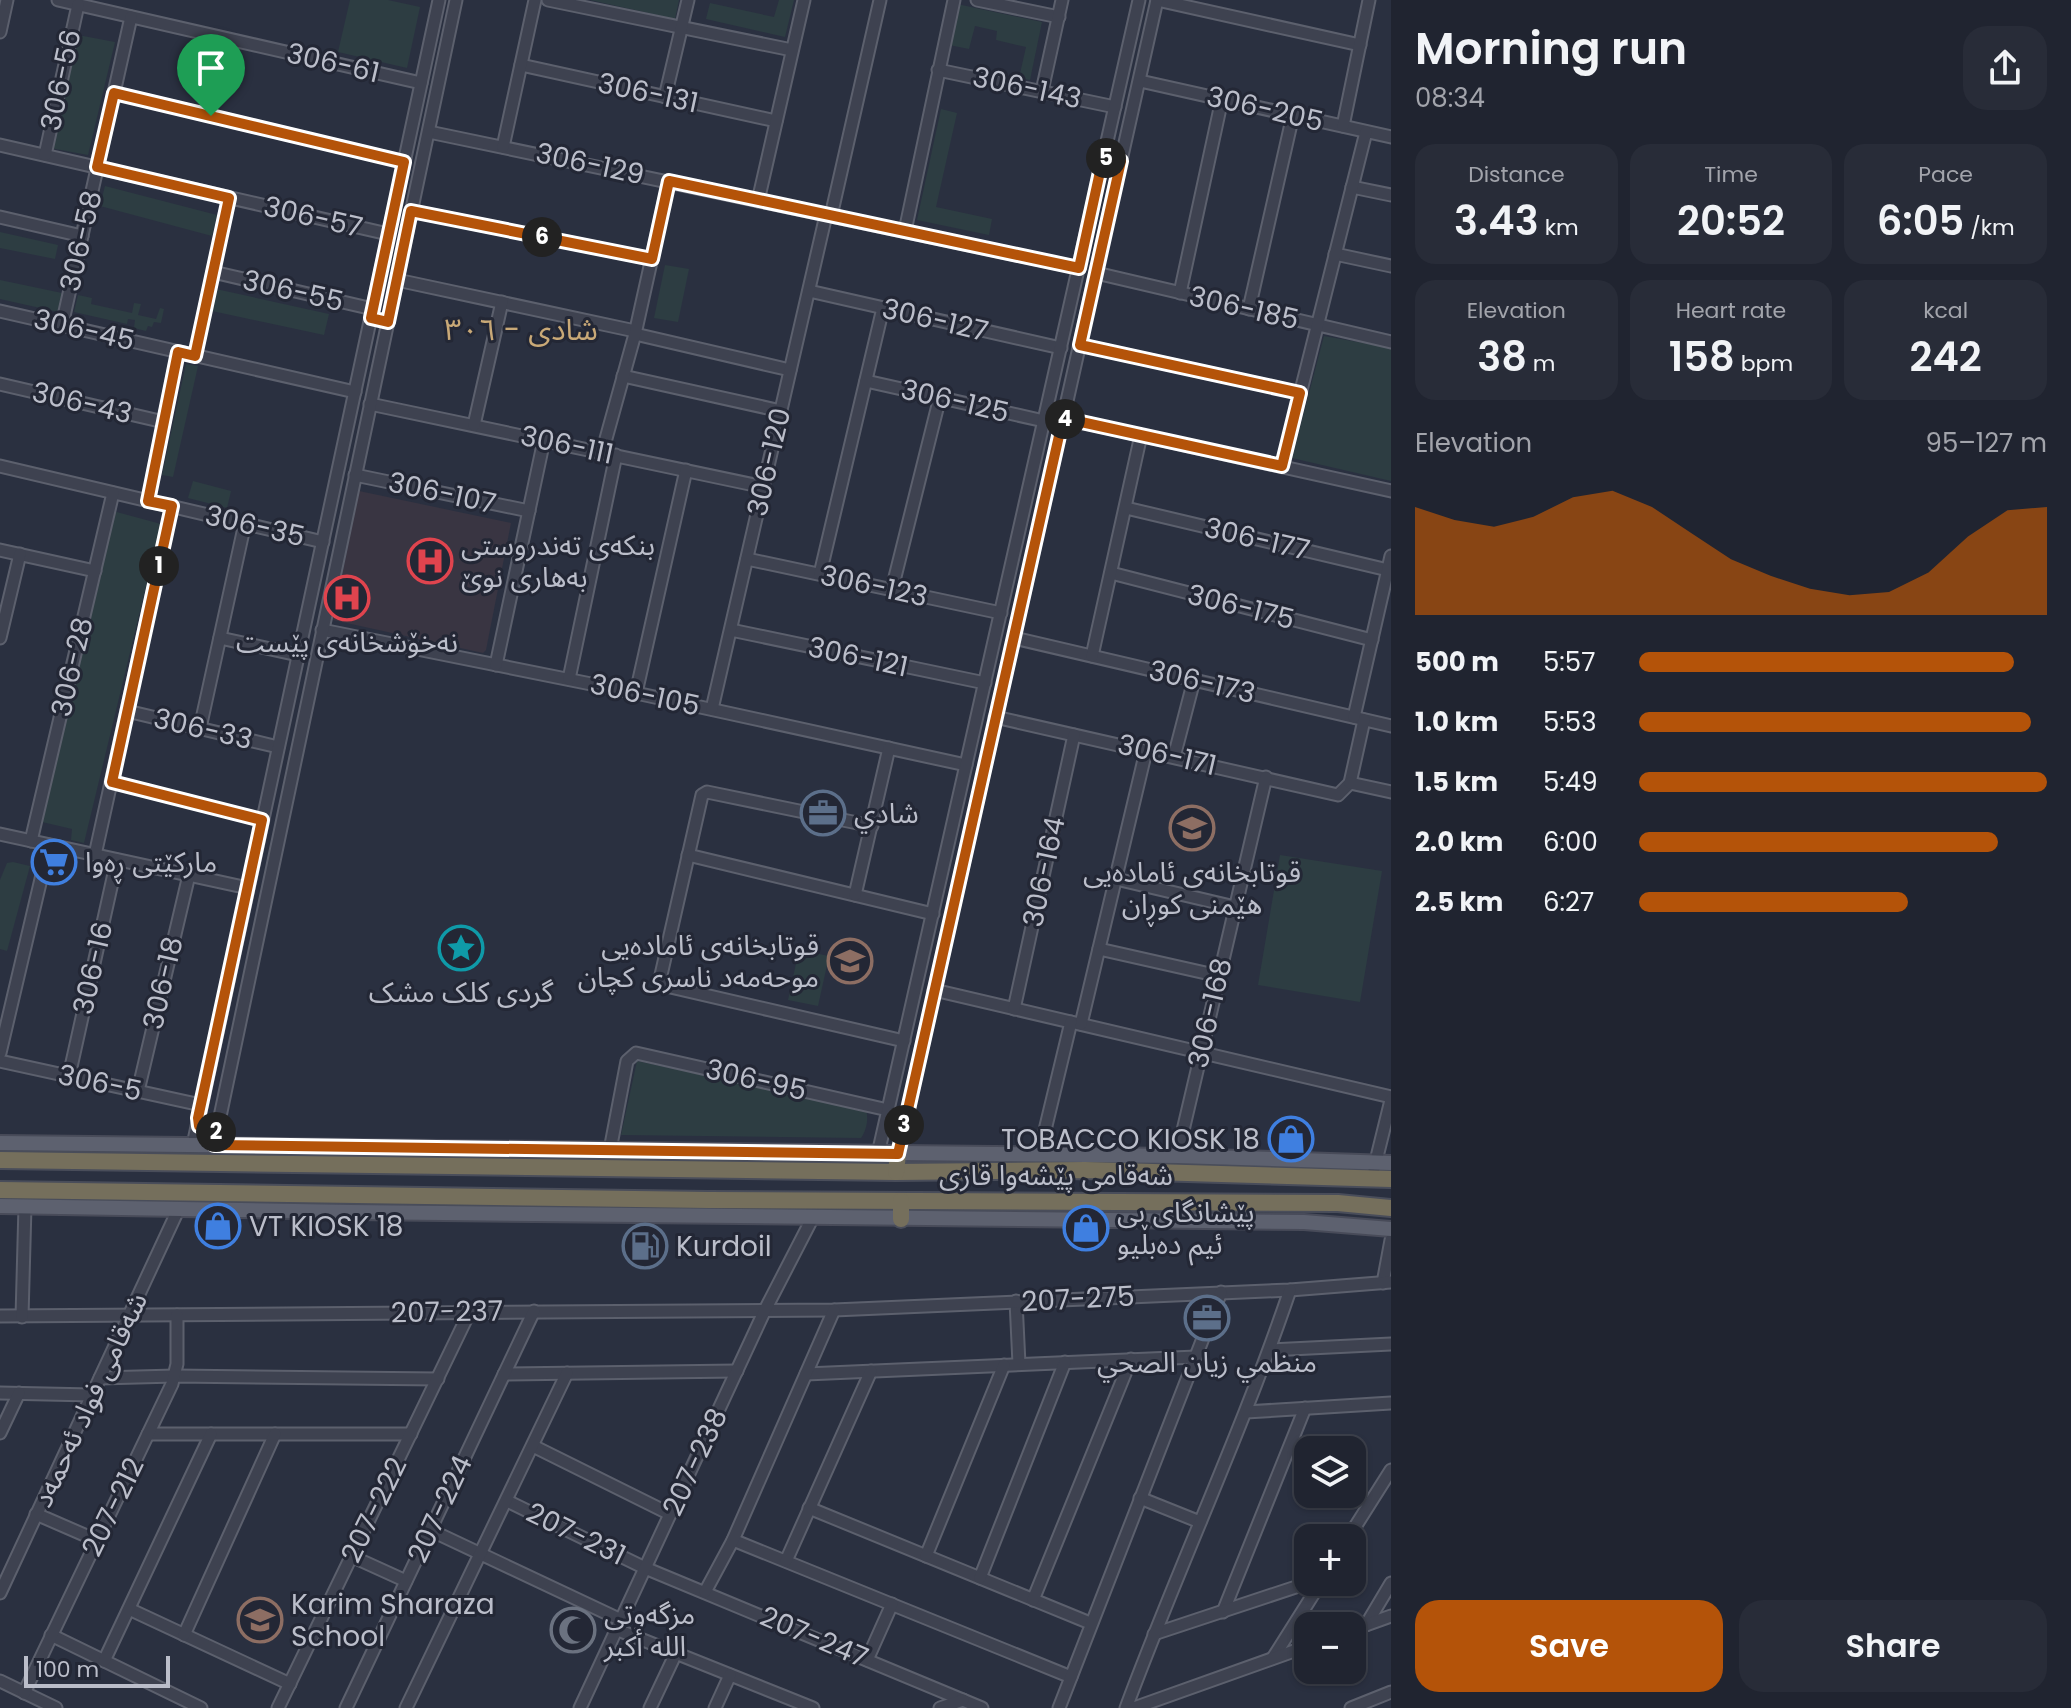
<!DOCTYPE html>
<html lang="en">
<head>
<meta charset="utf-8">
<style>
	body { margin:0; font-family:Poppins,"Noto Sans Arabic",sans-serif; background:#282c38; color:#f1f3f6; height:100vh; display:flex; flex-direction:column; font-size:30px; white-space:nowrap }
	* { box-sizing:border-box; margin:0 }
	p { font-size:26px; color:#a2a4ab }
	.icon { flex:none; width:44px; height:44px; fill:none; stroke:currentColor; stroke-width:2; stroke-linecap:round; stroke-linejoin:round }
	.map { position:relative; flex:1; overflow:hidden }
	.drawer { display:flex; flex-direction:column; background:#202430; width:680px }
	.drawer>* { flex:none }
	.buttons { position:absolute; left:1294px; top:1436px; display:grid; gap:16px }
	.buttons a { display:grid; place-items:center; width:72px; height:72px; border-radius:16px; background:#202430; box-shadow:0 2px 6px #0004,0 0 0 2px #3d414c; font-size:40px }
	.scale { position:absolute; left:24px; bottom:20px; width:146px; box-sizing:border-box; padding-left:8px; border:4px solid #bbbeca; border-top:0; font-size:22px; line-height:28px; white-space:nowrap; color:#bbbeca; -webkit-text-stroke:6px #232735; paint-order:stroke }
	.pin { position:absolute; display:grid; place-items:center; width:68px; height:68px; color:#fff; margin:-82px -34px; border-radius:50% 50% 50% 0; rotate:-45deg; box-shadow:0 0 8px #0007 }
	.pin .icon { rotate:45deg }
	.km { position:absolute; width:40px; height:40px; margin:-20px; border-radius:50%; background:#222; color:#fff; font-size:22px; line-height:40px; text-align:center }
	.round { display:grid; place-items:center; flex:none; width:84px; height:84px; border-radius:24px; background:#282c38 }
	.head { display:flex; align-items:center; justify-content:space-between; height:136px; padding:0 24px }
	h1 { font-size:44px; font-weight:600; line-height:60px }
	.metrics { display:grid; grid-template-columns:repeat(3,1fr); gap:12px; height:136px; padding:8px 24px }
	.metrics div { display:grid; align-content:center; border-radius:20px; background:#282c38; text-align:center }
	.metrics b { font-size:40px; font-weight:600 }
	.metrics small { font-size:22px; font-weight:400 }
	.metrics p { font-size:22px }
	.chart { height:224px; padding:16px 24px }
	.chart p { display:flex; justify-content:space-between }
	.chart svg { width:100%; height:144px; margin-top:8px; fill:#b45309; opacity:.7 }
	.cta { display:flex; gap:16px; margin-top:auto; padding:16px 24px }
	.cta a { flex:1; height:92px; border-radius:24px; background:#b45309; color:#fff; font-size:32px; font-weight:600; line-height:92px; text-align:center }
	.cta a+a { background:#282c38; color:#f1f3f6 }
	ul { padding:0 24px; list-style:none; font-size:26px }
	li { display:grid; grid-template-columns:128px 96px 1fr; align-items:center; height:60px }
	li i { height:20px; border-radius:10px; background:#b45309 }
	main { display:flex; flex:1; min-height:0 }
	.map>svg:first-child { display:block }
	.medical { fill:#393542 }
	.green { fill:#2d3d42 }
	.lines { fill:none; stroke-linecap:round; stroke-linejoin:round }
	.minor-casing { stroke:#5c606d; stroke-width:15 }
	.major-casing { stroke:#484b59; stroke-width:18 }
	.highway-casing { stroke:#494d5a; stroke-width:20 }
	.minor { stroke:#3e4250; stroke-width:11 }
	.major { stroke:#5d616f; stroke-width:14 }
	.highway { stroke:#756f5c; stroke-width:16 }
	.route-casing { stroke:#fff; stroke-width:16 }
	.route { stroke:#b45309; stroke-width:10 }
	.labels { text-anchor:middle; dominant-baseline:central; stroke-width:6; stroke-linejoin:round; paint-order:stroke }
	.street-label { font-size:28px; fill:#bbbeca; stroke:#232735 }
	.poi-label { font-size:28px; fill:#bbbeca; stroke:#232735; text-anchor:start }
	.neighbourhood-label { font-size:30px; fill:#c9a977; stroke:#232735 }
</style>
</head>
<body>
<main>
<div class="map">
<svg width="1391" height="1708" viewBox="0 0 1391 1708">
	<rect width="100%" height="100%" fill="#2a3040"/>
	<polygon class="medical" points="359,491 511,523 486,650 483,653 333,620"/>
	<g class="green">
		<polygon points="350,0 388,0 420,7 407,68 338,52"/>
		<polygon points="590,0 679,0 675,19"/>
		<polygon points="779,0 794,0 785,37 706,19 710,3 774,17"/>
		<polygon points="957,4 1042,22 1030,80 1019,78 1026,47 996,40 997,31 975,26 969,49 949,45"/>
		<polygon points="78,35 115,42 88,155 50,148"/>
		<polygon points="941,109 957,113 936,207 992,219 989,235 917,220"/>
		<polygon points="105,186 217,215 212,236 100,206"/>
		<polygon points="0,232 58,245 55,259 0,248"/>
		<polygon points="665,265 689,269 678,322 654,318"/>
		<polygon points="0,280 62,293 58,312 0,299"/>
		<polygon points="216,289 329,314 324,335 212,311"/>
		<polygon points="78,295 92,298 91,304 132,313 134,303 141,304 138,315 156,319 160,308 164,309 161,323 154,322 152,327 148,326 146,331 134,328 135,320 128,319 127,324 74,312"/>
		<polygon points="1324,336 1391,348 1391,481 1292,458"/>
		<polygon points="186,364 198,366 173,477 162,475"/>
		<polygon points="193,481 231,491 227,508 188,498"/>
		<polygon points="113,511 161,524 84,843 71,840 72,829 42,822"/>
		<polygon points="1280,855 1382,871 1360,1002 1258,985"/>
		<polygon points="13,862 30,866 7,951 0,949 0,880 7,863"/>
		<polygon points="799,950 829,956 818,1006 788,1000"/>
		<path d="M637,1061L866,1110C869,1119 866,1131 861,1138L621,1135Z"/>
	</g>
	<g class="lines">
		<g class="minor-casing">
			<g id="minor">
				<polyline points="58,0 421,83"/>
				<polyline points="548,0 792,50"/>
				<polyline points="977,0 1059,17"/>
				<polyline points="1157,0 1360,45"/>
				<polyline points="0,32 7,0"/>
				<polyline points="521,65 776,121"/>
				<polyline points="938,70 1115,107"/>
				<polyline points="1140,81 1391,137"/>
				<polyline points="1042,91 1062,0"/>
				<polyline points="114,93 404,162"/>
				<polyline points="665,97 688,0"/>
				<polyline points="1343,126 1369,0"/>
				<polyline points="429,132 1079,268"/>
				<polyline points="0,145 388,234"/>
				<polyline points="503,147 535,0"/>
				<polyline points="45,155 78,5"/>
				<polyline points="1352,187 1391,195"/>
				<polyline points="758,201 804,0"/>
				<polyline points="411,211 652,259"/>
				<polyline points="831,216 880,0"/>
				<polyline points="0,217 82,236"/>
				<polyline points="905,231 954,0"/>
				<polyline points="1335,254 1391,266"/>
				<polyline points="213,272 373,309"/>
				<polyline points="1096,273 1391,342"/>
				<polyline points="397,280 635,331"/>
				<polyline points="809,291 1061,348"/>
				<polyline points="1180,293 1222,99"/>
				<polyline points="1249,309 1293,115"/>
				<polyline points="0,311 355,392"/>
				<polyline points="62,325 131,17"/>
				<polyline points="635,334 790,370"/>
				<polyline points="1080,345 1300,393"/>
				<polyline points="195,356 229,198"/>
				<polyline points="623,376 781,411"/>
				<polyline points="866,381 1044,421"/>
				<polyline points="0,384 164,422"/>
				<polyline points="370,404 764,487"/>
				<polyline points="1063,418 1391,491"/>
				<polyline points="474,425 502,302"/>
				<polyline points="602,453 635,334 669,181"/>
				<polyline points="0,466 323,542"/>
				<polyline points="1282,466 1366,132"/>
				<polyline points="355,475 529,511"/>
				<polyline points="148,501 178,352"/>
				<polyline points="1126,508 1388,570"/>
				<polyline points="0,550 95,571"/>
				<polyline points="747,559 1001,613"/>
				<polyline points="1111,573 1372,640"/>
				<polyline points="820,574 883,308"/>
				<polyline points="892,589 940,397"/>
				<polyline points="322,630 636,693 966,765"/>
				<polyline points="731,630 985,683"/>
				<polyline points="0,638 20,554"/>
				<polyline points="220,638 298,655"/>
				<polyline points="1014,638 1391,726"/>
				<polyline points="1092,656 1141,435"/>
				<polyline points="496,665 544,440"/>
				<polyline points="569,679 616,455"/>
				<polyline points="636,693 686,470"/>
				<polyline points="712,709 826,215"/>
				<polyline points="127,711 278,747"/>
				<polyline points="995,717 1338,795 1350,783 1364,720"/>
				<polyline points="1354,717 1391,556"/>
				<polyline points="200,728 245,523"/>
				<polyline points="1174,757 1194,680"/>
				<polyline points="112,782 262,820"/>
				<polyline points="1350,783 1391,792"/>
				<polyline points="872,826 707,792 702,795 661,975 661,982 666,986 904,1041"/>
				<polyline points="0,834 248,888"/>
				<polyline points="31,841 113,493"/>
				<polyline points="95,855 172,506"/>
				<polyline points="688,855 933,914"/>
				<polyline points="1116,879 1235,907"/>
				<polyline points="855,895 889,748"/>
				<polyline points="1099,949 1219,976"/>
				<polyline points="934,990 1391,1097"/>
				<polyline points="1014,1009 1074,735"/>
				<polyline points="1081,1024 1146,751"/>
				<polyline points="0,1053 49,845"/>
				<polyline points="0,1061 201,1105"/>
				<polyline points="69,1076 117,860"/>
				<polyline points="138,1091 189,875"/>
				<polyline points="193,1145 439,0"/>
				<polyline points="214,1145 456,0"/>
				<polyline points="610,1150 627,1061 636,1053 888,1110"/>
				<polyline points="878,1154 1139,0"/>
				<polyline points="898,1154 1157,0"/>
				<polyline points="1039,1155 1071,1022"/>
				<polyline points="1177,1156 1266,777"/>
				<polyline points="1374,1169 1391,1100"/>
				<polyline points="1383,1283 1391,1240"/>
				<polyline points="1016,1301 1019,1364"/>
				<polyline points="0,1316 834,1310 1290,1290 1391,1282"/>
				<polyline points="22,1317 25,1206"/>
				<polyline points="1270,1350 1391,1344"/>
				<polyline points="504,1374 737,1371"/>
				<polyline points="806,1374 1196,1357"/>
				<polyline points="100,1378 175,1376 438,1379"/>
				<polyline points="0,1393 92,1395"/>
				<polyline points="1246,1412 1391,1403"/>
				<polyline points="0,1433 19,1393"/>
				<polyline points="148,1434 411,1434"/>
				<polyline points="533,1446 670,1514"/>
				<polyline points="1140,1498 1200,1522"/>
				<polyline points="507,1501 645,1568 982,1708"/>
				<polyline points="809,1508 1090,1623"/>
				<polyline points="36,1514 96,1540"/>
				<polyline points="430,1530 621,1620"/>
				<polyline points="1348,1538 1391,1470"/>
				<polyline points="733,1540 1071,1677"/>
				<polyline points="351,1556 406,1581"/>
				<polyline points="926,1556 1004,1365"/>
				<polyline points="786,1561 871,1371"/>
				<polyline points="980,1578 1065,1362"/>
				<polyline points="705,1592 733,1540 834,1310"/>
				<polyline points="0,1593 179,1208"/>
				<polyline points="1033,1600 1131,1359"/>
				<polyline points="129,1609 290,1684"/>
				<polyline points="1223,1612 1305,1408"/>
				<polyline points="1366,1625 1391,1583"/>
				<polyline points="618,1630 813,1708"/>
				<polyline points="1352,1630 1391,1616"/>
				<polyline points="1154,1634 1311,1582"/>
				<polyline points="51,1635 201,1708"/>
				<polyline points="184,1635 275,1434"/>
				<polyline points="1273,1658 1321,1582"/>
				<polyline points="867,1660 892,1604"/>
				<polyline points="104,1661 211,1434"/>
				<polyline points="0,1681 56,1708"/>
				<polyline points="24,1693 172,1384 177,1364 177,1315"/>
				<polyline points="278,1708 470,1311"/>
				<polyline points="346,1708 534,1311"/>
				<polyline points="406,1708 567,1373"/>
				<polyline points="580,1708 765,1310 813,1217"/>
				<polyline points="650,1708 676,1653"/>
				<polyline points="715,1708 730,1675"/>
				<polyline points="940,1708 963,1700"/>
				<polyline points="1059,1708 1221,1292"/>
				<path d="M1126,1708C1178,1568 1242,1432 1290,1290"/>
				<polyline points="1134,1708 1308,1646"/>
				<polyline points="1351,1708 1391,1692"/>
			</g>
		</g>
		<g class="major-casing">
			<g id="major">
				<polyline points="0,1143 1177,1156 1391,1163"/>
				<polyline points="0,1206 352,1212 1304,1222 1391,1229"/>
			</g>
		</g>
		<g class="highway-casing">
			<g id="highway">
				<polyline points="0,1160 896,1172 1085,1170 1391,1179"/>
				<polyline points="896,1172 898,1154"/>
				<polyline points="0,1190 708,1200 1338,1203 1391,1208"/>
				<polyline points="901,1219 901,1201"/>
			</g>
		</g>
		<use href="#minor" class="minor"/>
		<use href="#major" class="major"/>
		<use href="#highway" class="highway"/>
	</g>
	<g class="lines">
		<g class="route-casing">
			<polygon id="route" points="114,93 404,162 371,318 388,322 411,211 652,259 669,181 1079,268 1103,158 1121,161 1080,345 1300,393 1282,466 1063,418 898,1154 214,1145 218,1121 208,1131 199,1126 198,1118 262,820 112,782 172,506 148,501 178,352 195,356 229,198 97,167"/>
		</g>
		<use href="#route" class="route"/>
	</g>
	<defs>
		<g id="hospital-ring" transform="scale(2.3)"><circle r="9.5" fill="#232735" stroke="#e0444e" stroke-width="1.5"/><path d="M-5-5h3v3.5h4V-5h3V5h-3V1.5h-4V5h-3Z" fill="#e0444e"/></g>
		<g id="office-ring" transform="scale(2.3)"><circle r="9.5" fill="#232735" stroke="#5c6f8a" stroke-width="1.5"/><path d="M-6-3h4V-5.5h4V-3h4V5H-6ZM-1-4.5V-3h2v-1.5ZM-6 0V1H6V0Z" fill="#5c6f8a"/></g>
		<g id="school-ring" transform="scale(2.3)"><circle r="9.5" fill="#232735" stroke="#8d6e63" stroke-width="1.5"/><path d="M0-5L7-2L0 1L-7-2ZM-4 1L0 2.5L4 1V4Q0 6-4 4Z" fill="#8d6e63"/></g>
		<g id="supermarket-ring" transform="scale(2.3)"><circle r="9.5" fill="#232735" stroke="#3f7fe0" stroke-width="1.5"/><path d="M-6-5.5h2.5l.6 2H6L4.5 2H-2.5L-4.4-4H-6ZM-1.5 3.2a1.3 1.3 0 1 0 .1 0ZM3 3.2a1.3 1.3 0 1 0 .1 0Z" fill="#3f7fe0"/></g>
		<g id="sight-ring" transform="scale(2.3)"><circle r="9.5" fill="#232735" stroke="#0f9aa8" stroke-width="1.5"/><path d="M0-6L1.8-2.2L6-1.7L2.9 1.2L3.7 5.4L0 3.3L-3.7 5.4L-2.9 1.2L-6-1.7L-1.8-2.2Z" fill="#0f9aa8"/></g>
		<g id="shop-ring" transform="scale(2.3)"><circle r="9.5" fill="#232735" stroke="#3f7fe0" stroke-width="1.5"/><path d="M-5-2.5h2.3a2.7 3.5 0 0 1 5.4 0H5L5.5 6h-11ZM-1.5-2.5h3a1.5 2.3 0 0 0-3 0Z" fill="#3f7fe0"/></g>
		<g id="fuel-ring" transform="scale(2.3)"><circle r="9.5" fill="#232735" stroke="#5c6f8a" stroke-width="1.5"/><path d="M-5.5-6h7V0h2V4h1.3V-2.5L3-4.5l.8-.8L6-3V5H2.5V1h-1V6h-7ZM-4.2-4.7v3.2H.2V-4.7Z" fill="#5c6f8a"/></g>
		<g id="mosque-ring" transform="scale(2.3)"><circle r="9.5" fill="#232735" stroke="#6b7280" stroke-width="1.5"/><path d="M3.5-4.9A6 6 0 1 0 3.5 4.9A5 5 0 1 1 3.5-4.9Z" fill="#6b7280"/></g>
	</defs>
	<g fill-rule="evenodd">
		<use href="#hospital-ring" x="430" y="561"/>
		<use href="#hospital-ring" x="347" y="598"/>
		<use href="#office-ring" x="823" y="813"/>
		<use href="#school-ring" x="1192" y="828"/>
		<use href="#supermarket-ring" x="54" y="862"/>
		<use href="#sight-ring" x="461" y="948"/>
		<use href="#school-ring" x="850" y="961"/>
		<use href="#shop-ring" x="1291" y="1139"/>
		<use href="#shop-ring" x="218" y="1226"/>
		<use href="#shop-ring" x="1086" y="1228"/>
		<use href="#fuel-ring" x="645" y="1246"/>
		<use href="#office-ring" x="1207" y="1318"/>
		<use href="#school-ring" x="260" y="1620"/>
		<use href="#mosque-ring" x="573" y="1630"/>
	</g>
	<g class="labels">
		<g class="street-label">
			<text transform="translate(333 63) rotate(13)">306-61</text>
			<text transform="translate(61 80) rotate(-78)">306-56</text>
			<text transform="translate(1027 88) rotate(12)">306-143</text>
			<text transform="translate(648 93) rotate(12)">306-131</text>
			<text transform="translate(1265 109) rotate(13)">306-205</text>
			<text transform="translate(590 164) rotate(12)">306-129</text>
			<text transform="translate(313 217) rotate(13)">306-57</text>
			<text transform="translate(81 241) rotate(-77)">306-58</text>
			<text transform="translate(293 291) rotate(13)">306-55</text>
			<text transform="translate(1244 308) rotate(13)">306-185</text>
			<text transform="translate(935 320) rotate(13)">306-127</text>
			<text transform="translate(84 330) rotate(13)">306-45</text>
			<text transform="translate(955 401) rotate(13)">306-125</text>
			<text transform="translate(82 403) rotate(13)">306-43</text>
			<text transform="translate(567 445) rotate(12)">306-111</text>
			<text transform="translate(769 462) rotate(-77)">306-120</text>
			<text transform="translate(442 493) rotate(12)">306-107</text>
			<text transform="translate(255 526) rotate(13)">306-35</text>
			<text transform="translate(1257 539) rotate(13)">306-177</text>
			<text transform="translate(874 586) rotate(12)">306-123</text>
			<text transform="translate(1241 607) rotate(14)">306-175</text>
			<text transform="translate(858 657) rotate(12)">306-121</text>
			<text transform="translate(72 667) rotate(-77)">306-28</text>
			<text transform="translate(1202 682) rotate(13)">306-173</text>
			<text transform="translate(645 695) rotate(12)">306-105</text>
			<text transform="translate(203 729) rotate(13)">306-33</text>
			<text transform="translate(1167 755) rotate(13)">306-171</text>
			<text transform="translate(1044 872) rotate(-78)">306-164</text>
			<text transform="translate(93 968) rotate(-77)">306-16</text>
			<text transform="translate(163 983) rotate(-77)">306-18</text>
			<text transform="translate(1210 1013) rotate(-77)">306-168</text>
			<text transform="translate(756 1080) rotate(13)">306-95</text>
			<text transform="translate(100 1083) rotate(12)">306-5</text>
			<text x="1056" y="1175">شەقامی پێشەوا قازی</text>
			<text transform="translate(1078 1299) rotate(-3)">207-275</text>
			<text transform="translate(447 1312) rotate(-1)">207-237</text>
			<text transform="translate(90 1400) rotate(-65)">شەقامی فواد ئەحمەد</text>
			<text transform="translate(695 1462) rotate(-65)">207-238</text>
			<text transform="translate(113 1507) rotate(-64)">207-212</text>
			<text transform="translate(440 1509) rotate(-65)">207-224</text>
			<text transform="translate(374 1510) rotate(-64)">207-222</text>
			<text transform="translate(576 1534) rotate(26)">207-231</text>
			<text transform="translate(814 1637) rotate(23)">207-247</text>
		</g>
		<g class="poi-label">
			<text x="461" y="545">بنکەی تەندروستی<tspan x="461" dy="32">بەهاری نوێ</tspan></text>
			<text x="347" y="642" text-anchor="middle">نەخۆشخانەی پێست</text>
			<text x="854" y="813">شادي</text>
			<text x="85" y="862">مارکێتی ڕەوا</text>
			<text x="1192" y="872" text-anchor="middle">قوتابخانەی ئامادەیی<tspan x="1192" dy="32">هێمنی کوڕان</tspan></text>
			<text x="819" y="945" text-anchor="end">قوتابخانەی ئامادەیی<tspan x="819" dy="32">موحەمەد ناسری کچان</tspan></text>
			<text x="461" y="992" text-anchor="middle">گردی کلک مشک</text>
			<text x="1260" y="1139" text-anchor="end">TOBACCO KIOSK 18</text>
			<text x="1117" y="1212">پێشانگای بی<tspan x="1117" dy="32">ئیم دەبڵیو</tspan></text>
			<text x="249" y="1226">VT KIOSK 18</text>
			<text x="676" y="1246">Kurdoil</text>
			<text x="1207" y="1362" text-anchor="middle">منظمي زيان الصحي</text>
			<text x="291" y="1604">Karim Sharaza<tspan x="291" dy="32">School</tspan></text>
			<text x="604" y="1614">مزگەوتی<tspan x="604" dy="32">الله أكبر</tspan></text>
		</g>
		<g class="neighbourhood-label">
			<text x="521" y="329">شادی - ٣٠٦</text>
		</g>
	</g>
</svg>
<div class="buttons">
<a><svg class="icon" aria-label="layers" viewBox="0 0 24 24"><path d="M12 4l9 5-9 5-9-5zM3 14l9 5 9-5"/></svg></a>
<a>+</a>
<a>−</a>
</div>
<div class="scale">100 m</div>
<div class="pin" style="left:211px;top:116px;background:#1e9e55"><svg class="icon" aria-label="arrive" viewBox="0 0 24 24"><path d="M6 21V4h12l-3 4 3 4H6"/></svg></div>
<b class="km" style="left:159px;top:566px">1</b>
<b class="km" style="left:216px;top:1132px">2</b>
<b class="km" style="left:904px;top:1125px">3</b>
<b class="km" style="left:1065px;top:419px">4</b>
<b class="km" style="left:1106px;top:158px">5</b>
<b class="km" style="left:542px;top:237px">6</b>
</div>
<section class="drawer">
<div class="head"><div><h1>Morning run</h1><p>08:34</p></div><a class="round"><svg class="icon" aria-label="share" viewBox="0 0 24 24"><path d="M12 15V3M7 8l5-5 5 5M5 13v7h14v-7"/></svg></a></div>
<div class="metrics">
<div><p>Distance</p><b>3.43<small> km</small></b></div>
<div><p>Time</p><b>20:52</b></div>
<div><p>Pace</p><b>6:05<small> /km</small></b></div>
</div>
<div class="metrics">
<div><p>Elevation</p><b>38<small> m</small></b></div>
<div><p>Heart rate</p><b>158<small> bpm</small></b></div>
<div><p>kcal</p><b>242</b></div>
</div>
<div class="chart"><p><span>Elevation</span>95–127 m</p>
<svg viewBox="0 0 160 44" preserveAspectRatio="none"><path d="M0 44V11L10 15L20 17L30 14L40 8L50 6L60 11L70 19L80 27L90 32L100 36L110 38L120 37L130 31L140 20L150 12L160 11V44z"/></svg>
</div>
<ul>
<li><b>500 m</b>5:57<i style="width:92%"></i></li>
<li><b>1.0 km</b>5:53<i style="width:96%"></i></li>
<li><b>1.5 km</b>5:49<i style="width:100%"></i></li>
<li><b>2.0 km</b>6:00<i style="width:88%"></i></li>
<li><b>2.5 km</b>6:27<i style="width:66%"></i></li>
</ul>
<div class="cta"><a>Save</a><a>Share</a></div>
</section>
</main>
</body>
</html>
